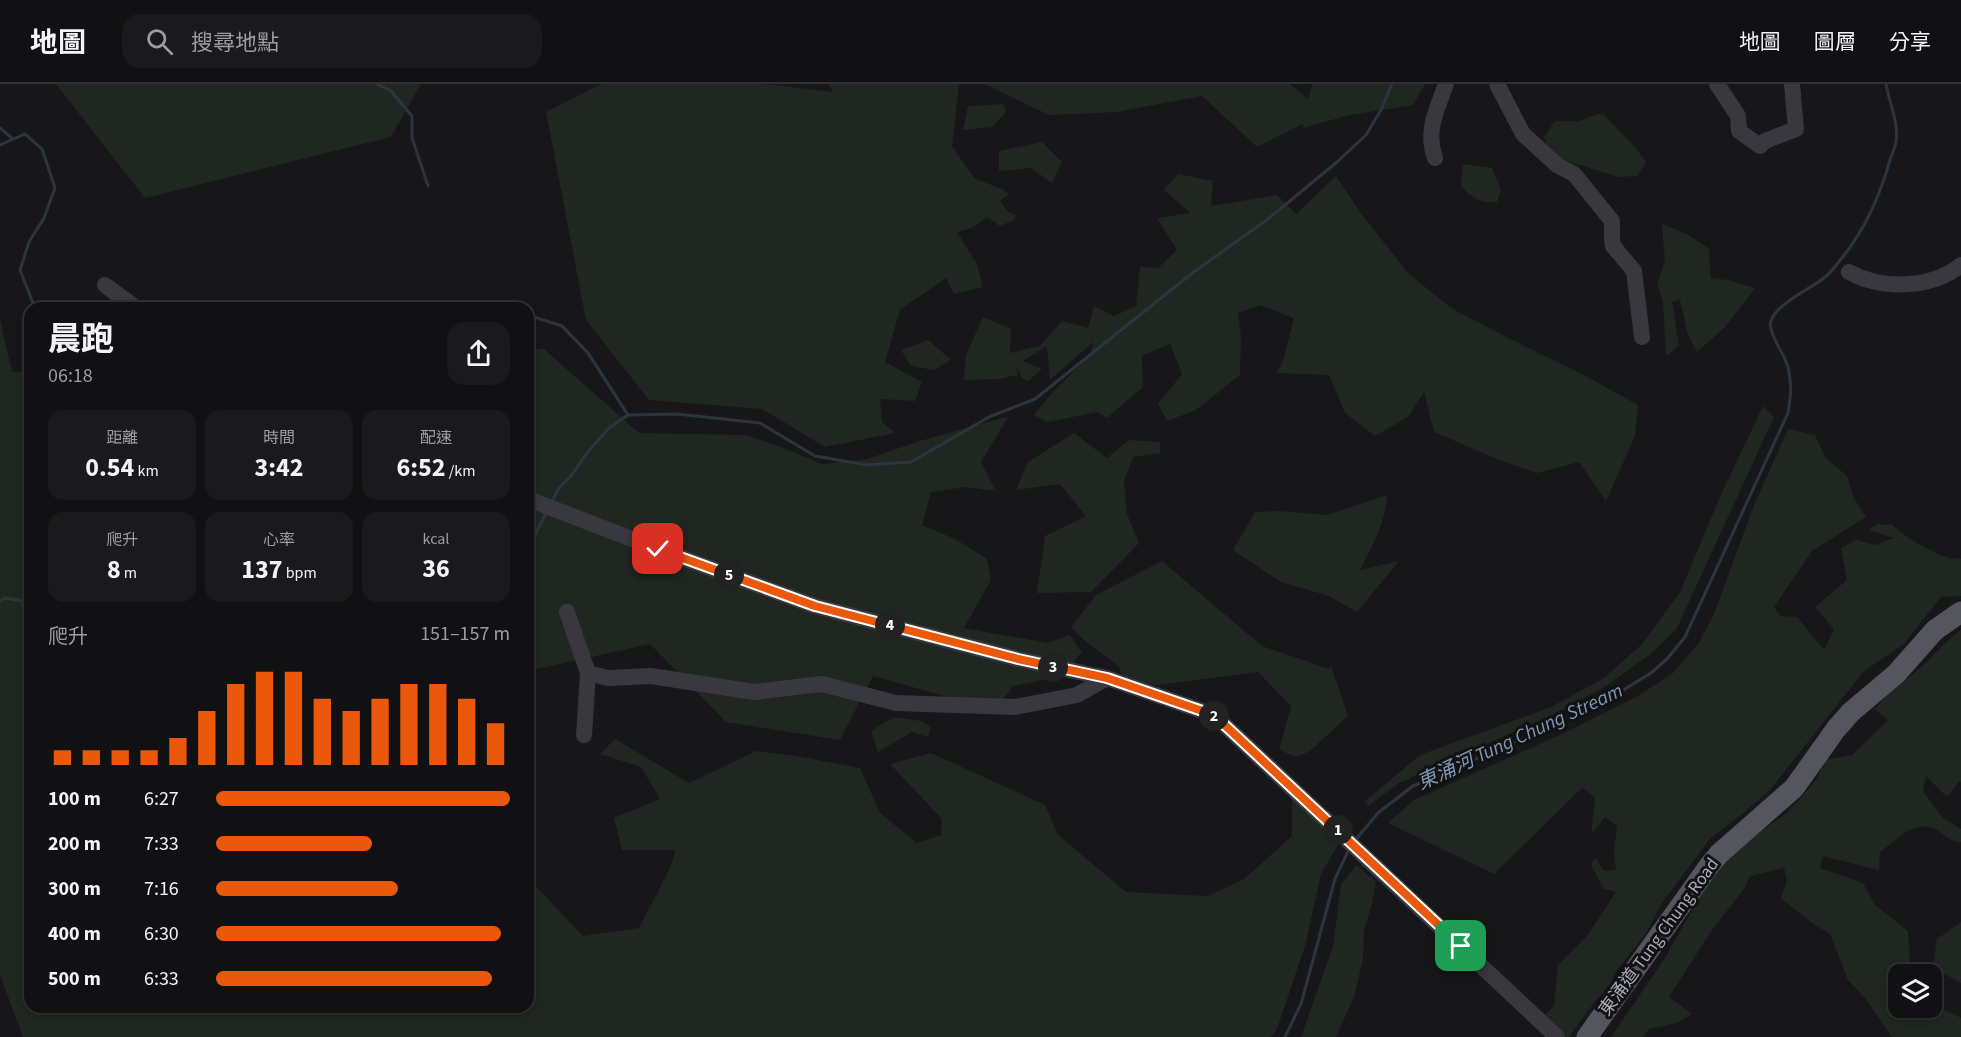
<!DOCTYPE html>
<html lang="zh-TW">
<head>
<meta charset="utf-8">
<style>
	body { margin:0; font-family:"Source Sans 3","Noto Sans TC",sans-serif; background:#1a1a1c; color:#f1f3f6; height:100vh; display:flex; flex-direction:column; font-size:22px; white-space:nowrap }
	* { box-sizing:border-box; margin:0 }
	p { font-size:20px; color:#9c9da0 }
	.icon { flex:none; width:33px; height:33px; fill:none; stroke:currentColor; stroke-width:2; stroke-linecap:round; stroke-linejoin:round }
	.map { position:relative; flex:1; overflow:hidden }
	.panel { position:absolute; left:24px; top:218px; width:510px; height:711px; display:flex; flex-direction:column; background:#111113; border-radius:18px; box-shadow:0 3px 9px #0003,0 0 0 2px #303133 }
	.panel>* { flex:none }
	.fabs { position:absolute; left:1888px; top:880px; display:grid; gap:12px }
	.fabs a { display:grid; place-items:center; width:54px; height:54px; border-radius:12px; background:#111113; box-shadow:0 3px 9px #0003,0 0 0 2px #303133; font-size:30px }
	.pin { position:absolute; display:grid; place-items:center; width:51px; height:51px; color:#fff; margin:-26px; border-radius:12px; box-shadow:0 3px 9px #0006 }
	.km { position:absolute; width:30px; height:30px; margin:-15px; border-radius:50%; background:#222; color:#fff; font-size:16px; line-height:30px; text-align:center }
	.round { display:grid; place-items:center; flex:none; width:63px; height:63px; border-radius:18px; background:#1a1a1c }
	.summary { display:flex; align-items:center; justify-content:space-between; height:102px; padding:0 24px }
	h1 { font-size:33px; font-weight:700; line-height:45px }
	.stats { display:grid; grid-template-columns:repeat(3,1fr); gap:9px; height:102px; padding:6px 24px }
	.stats div { display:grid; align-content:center; border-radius:15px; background:#1a1a1c; text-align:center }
	.stats b { font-size:26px; font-weight:700 }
	.stats small { font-size:16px; font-weight:400 }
	.stats p { font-size:16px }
	.chart { height:168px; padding:12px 24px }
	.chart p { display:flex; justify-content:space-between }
	.chart svg { width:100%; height:108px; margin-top:6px; stroke:#ea580c; stroke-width:6 }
	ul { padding:0 24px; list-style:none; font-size:20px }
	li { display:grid; grid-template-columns:96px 72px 1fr; align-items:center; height:45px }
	li i { height:15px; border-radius:8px; background:#ea580c }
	header { display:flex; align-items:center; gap:36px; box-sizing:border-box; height:84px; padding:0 30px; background:#111113; border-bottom:2px solid #303133 }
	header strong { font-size:28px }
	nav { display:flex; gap:33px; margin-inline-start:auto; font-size:21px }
	.search { width:420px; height:54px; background:#1a1a1c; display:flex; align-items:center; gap:15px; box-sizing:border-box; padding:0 21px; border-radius:18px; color:#9c9da0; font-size:22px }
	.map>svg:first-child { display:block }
	.green { fill:#1f2720 }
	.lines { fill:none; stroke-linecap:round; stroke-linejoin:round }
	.stream { stroke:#2c353e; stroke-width:3 }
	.minor { stroke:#38383e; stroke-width:16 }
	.major { stroke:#54555d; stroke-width:21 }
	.route-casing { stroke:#fff; stroke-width:12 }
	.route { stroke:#ea580c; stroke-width:8 }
	.labels { text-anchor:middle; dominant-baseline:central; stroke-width:6; stroke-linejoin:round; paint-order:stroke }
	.street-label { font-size:18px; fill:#a9acb9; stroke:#121214 }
	.water-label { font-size:20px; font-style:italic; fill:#7f98b5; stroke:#121214 }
</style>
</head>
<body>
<header>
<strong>地圖</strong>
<div class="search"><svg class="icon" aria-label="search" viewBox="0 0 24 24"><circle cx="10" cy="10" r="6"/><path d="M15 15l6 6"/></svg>搜尋地點</div>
<nav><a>地圖</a><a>圖層</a><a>分享</a></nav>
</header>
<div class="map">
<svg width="1961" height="953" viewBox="0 0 1961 953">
	<rect width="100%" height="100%" fill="#171719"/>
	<g class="green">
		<polygon points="56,0 421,0 391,53 145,114"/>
		<polygon points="601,0 766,0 833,8 829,0 959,0 952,62 974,94 1004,106 1009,110 1000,117 1009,129 1017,131 1014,136 1000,142 987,133 972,144 957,148 977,180 983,203 954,210 946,194 900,226 885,278 922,298 915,317 880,315 882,338 895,349 825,363 762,325 649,316 586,236 546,28"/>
		<polygon points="984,0 1290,0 1308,15 1312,0 1425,0 1413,21 1350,31 1303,44 1303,40 1257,63 1202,12 1116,28 1049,31"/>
		<polygon points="1003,20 1006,28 992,43 963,46 968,22"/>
		<polygon points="1597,30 1603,30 1633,61 1646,78 1637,92 1618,93 1567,77 1549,67 1544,53 1555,37 1579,37"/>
		<polygon points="1042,58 1062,78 1052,99 1031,84 999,87 999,67"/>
		<path d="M1463,80L1492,84L1501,106L1497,118C1479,120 1474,114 1461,103Z"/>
		<polygon points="1178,90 1213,97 1211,122 1277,111 1296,130 1336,92 1360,128 1408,189 1451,224 1516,258 1582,290 1638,321 1635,352 1606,417 1579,378 1537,389 1502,377 1434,348 1424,308 1408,333 1375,352 1345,329 1329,291 1277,289 1283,277 1294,234 1260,221 1238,229 1241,252 1240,291 1196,326 1167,337 1158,320 1182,290 1170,260 1142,272 1143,303 1107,334 1098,328 1047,338 1034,331 1051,310 1091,270 1093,258 1050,296 1047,262 1023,277 1042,285 1028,297 1022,294 1016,282 1018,291 998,295 964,296 966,271 983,233 1011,245 1010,269 1040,262 1062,237 1088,244 1094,222 1114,232 1136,222 1140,183 1158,184 1177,166 1157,134 1190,129 1164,106"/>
		<polygon points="1662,140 1687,150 1709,165 1711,194 1728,196 1755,204 1725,243 1697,268 1688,251 1680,216 1672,218 1679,262 1666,272 1663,218 1657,200 1665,177"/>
		<polygon points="0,235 12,288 30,288 30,922 528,922 528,794 583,852 639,844 671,782 675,766 622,766 614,734 660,715 641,683 600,670 615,655 689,699 756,667 796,672 860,684 880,729 917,759 941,751 942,735 890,680 931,669 1045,721 1058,751 1126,808 1208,812 1244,795 1292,752 1292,712 1340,757 1321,790 1305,862 1277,945 1271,953 23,953 0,891"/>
		<polygon points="928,256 951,276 934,286 911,282 901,266"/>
		<polygon points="528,265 544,265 639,349 746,351 784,364 822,380 867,375 920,357 1009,332 981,378 996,407 966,403 931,408 922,441 955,455 987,475 991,496 964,544 1048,559 1069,551 1082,568 1061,592 1013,602 1003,616 962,617 873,592 840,656 726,638 650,560 528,587"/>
		<polygon points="1763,322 1774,333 1677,544 1652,569 1606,602 1555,630 1399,699 1368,722 1364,718 1420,671 1551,623 1604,594 1642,560 1680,508 1720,413"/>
		<path d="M1788,345L1815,351L1825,373L1847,392L1854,414L1866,433L1812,467L1774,523L1780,532L1797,533L1824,566L1834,545L1815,523L1847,496L1841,464L1856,456L1875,461L1894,454L1868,446L1879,439L1882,441L1892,440C1901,451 1933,469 1946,473C1951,475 1956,474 1961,475V512L1941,513L1903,561L1864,587L1770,706L1742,730L1710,755L1660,822L1645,851L1617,886L1610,900L1586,929L1569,953H1566L1544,932L1554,922L1558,881L1587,852L1616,808L1604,805L1591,781L1595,773L1604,787L1616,786L1614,769L1617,742L1605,733L1591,751L1595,713L1582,704L1494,790L1388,739L1414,716L1562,650L1638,612L1673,589L1698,560L1714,530L1754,421Z"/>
		<polygon points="1074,349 1107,374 1129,356 1160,358 1160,369 1133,373 1124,397 1127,430 1139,459 1091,508 1037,509 1045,452 1086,432 1060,400 1016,406 1028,378"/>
		<path d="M1387,411C1386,438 1372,462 1360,486L1399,477L1357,528L1329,512L1281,498L1233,466L1255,428L1280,427L1327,431Z"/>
		<polygon points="1162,477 1262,562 1329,585 1331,582 1348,632 1310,667 1296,673 1279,666 1291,622 1258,588 1127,605 1119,582 1087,559 1071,543 1096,511"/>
		<path d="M1961,546V698L1959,697L1950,710L1945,711L1926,692L1923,707L1942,733L1961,745V758C1952,758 1948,754 1941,749C1918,731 1899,754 1880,768L1879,786L1823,772L1820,784L1863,799L1875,821L1908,847L1911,891H1899V924H1932V919L1961,934V953H1892L1865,914L1848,896L1830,850L1812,839L1781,814L1787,796L1784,784L1750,792L1744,805L1712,846L1669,913L1692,930L1677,939L1649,945L1643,953H1611L1665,874L1715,785L1745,759L1788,728L1818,694L1824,676L1852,671L1888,636L1875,625C1887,608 1905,598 1920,584C1934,571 1946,557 1961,546Z"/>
		<polygon points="894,633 921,637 930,643 928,653 912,648 878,668 871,647"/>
		<polygon points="1356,781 1376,797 1372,820 1364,846 1363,875 1354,913 1336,953 1301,953 1333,862 1341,801"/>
		<polygon points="1961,838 1961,899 1933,883 1937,855"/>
	</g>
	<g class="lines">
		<g class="stream">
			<polyline points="377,0 391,7 412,32 412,54 428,102"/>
			<polyline points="0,44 13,55"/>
			<polyline points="0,61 25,50 42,65 55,104 44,134 29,158 20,186 35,224"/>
			<polyline points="528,231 562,242 588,269 628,331"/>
			<polyline points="552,417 559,404 571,392 587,369 609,344 628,331 677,330 760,339 815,372 867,381 911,378 989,333 1035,315 1195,187 1268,135 1337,78 1366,51 1381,26 1392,0"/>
			<polyline points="528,456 534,453 546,429"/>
			<polyline points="0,517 5,514 30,518"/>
			<path d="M1356,755L1379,728L1413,702L1550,643L1620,608L1651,589L1667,575L1685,553L1788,329C1791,311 1792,301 1788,283C1785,271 1767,248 1771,237C1776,220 1810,205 1824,194C1831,189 1836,181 1842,174C1866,144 1880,112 1890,76C1892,70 1895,64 1896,58C1899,38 1889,19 1886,0"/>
			<polyline points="1285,953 1301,920 1335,795 1349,765"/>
		</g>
		<g class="minor">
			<polyline points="1497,0 1523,50 1557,81 1574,90 1612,137 1612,155 1613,162 1634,187 1642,253"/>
			<polyline points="1717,0 1738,32 1739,47 1760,62 1765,57 1796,45 1792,0"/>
			<path d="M1435,74C1425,46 1437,26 1446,0"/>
			<path d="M1849,188C1882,206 1930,205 1961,181"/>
			<polyline points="105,201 136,224"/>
			<polyline points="528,415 658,465 815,522 1018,575 1107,594 1214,631 1557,953"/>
			<polyline points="567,528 588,589"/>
			<polyline points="584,651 588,589 608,594 651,592 754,608 822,600 896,619 1015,623 1077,611 1107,594"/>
		</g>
		<polyline class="major" points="1587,953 1709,782 1719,770 1794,704 1836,645 1851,628 1896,590 1935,546 1961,528"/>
	</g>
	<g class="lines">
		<g class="route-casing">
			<polyline id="route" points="658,465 815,522 1018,575 1107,594 1214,631 1461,862"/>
		</g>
		<use href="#route" class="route"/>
	</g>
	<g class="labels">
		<g class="street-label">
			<text transform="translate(1659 853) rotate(-54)">東涌道 Tung Chung Road</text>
		</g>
		<g class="water-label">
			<text transform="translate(1520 653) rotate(-25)">東涌河 Tung Chung Stream</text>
		</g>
	</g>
</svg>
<div class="fabs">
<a><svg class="icon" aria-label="layers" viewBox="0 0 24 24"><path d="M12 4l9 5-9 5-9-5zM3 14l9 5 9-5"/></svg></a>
</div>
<div class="pin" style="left:1461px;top:862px;background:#1e9e55"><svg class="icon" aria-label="arrive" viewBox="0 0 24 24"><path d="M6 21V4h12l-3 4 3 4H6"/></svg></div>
<div class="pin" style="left:658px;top:465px;background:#d93025"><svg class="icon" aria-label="check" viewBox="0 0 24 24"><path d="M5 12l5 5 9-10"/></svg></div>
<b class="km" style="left:1338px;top:746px">1</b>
<b class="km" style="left:1214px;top:632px">2</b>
<b class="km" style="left:1053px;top:583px">3</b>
<b class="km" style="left:890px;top:541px">4</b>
<b class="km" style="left:729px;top:491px">5</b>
<section class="panel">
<div class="summary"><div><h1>晨跑</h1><p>06:18</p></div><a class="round"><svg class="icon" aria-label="share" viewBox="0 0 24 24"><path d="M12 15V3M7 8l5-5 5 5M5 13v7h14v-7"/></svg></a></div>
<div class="stats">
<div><p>距離</p><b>0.54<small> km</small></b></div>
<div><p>時間</p><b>3:42</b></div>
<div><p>配速</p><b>6:52<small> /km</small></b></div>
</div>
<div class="stats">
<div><p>爬升</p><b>8<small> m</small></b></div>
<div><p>心率</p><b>137<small> bpm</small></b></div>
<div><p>kcal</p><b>36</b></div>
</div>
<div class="chart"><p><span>爬升</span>151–157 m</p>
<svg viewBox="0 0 160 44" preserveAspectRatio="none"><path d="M5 44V38M15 44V38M25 44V38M35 44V38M45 44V33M55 44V22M65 44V11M75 44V6M85 44V6M95 44V17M105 44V22M115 44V17M125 44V11M135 44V11M145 44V17M155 44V27"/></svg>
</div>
<ul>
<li><b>100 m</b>6:27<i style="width:100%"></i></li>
<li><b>200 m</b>7:33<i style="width:53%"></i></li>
<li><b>300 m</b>7:16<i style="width:62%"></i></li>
<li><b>400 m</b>6:30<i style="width:97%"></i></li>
<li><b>500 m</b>6:33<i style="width:94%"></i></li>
</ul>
</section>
</div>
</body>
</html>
